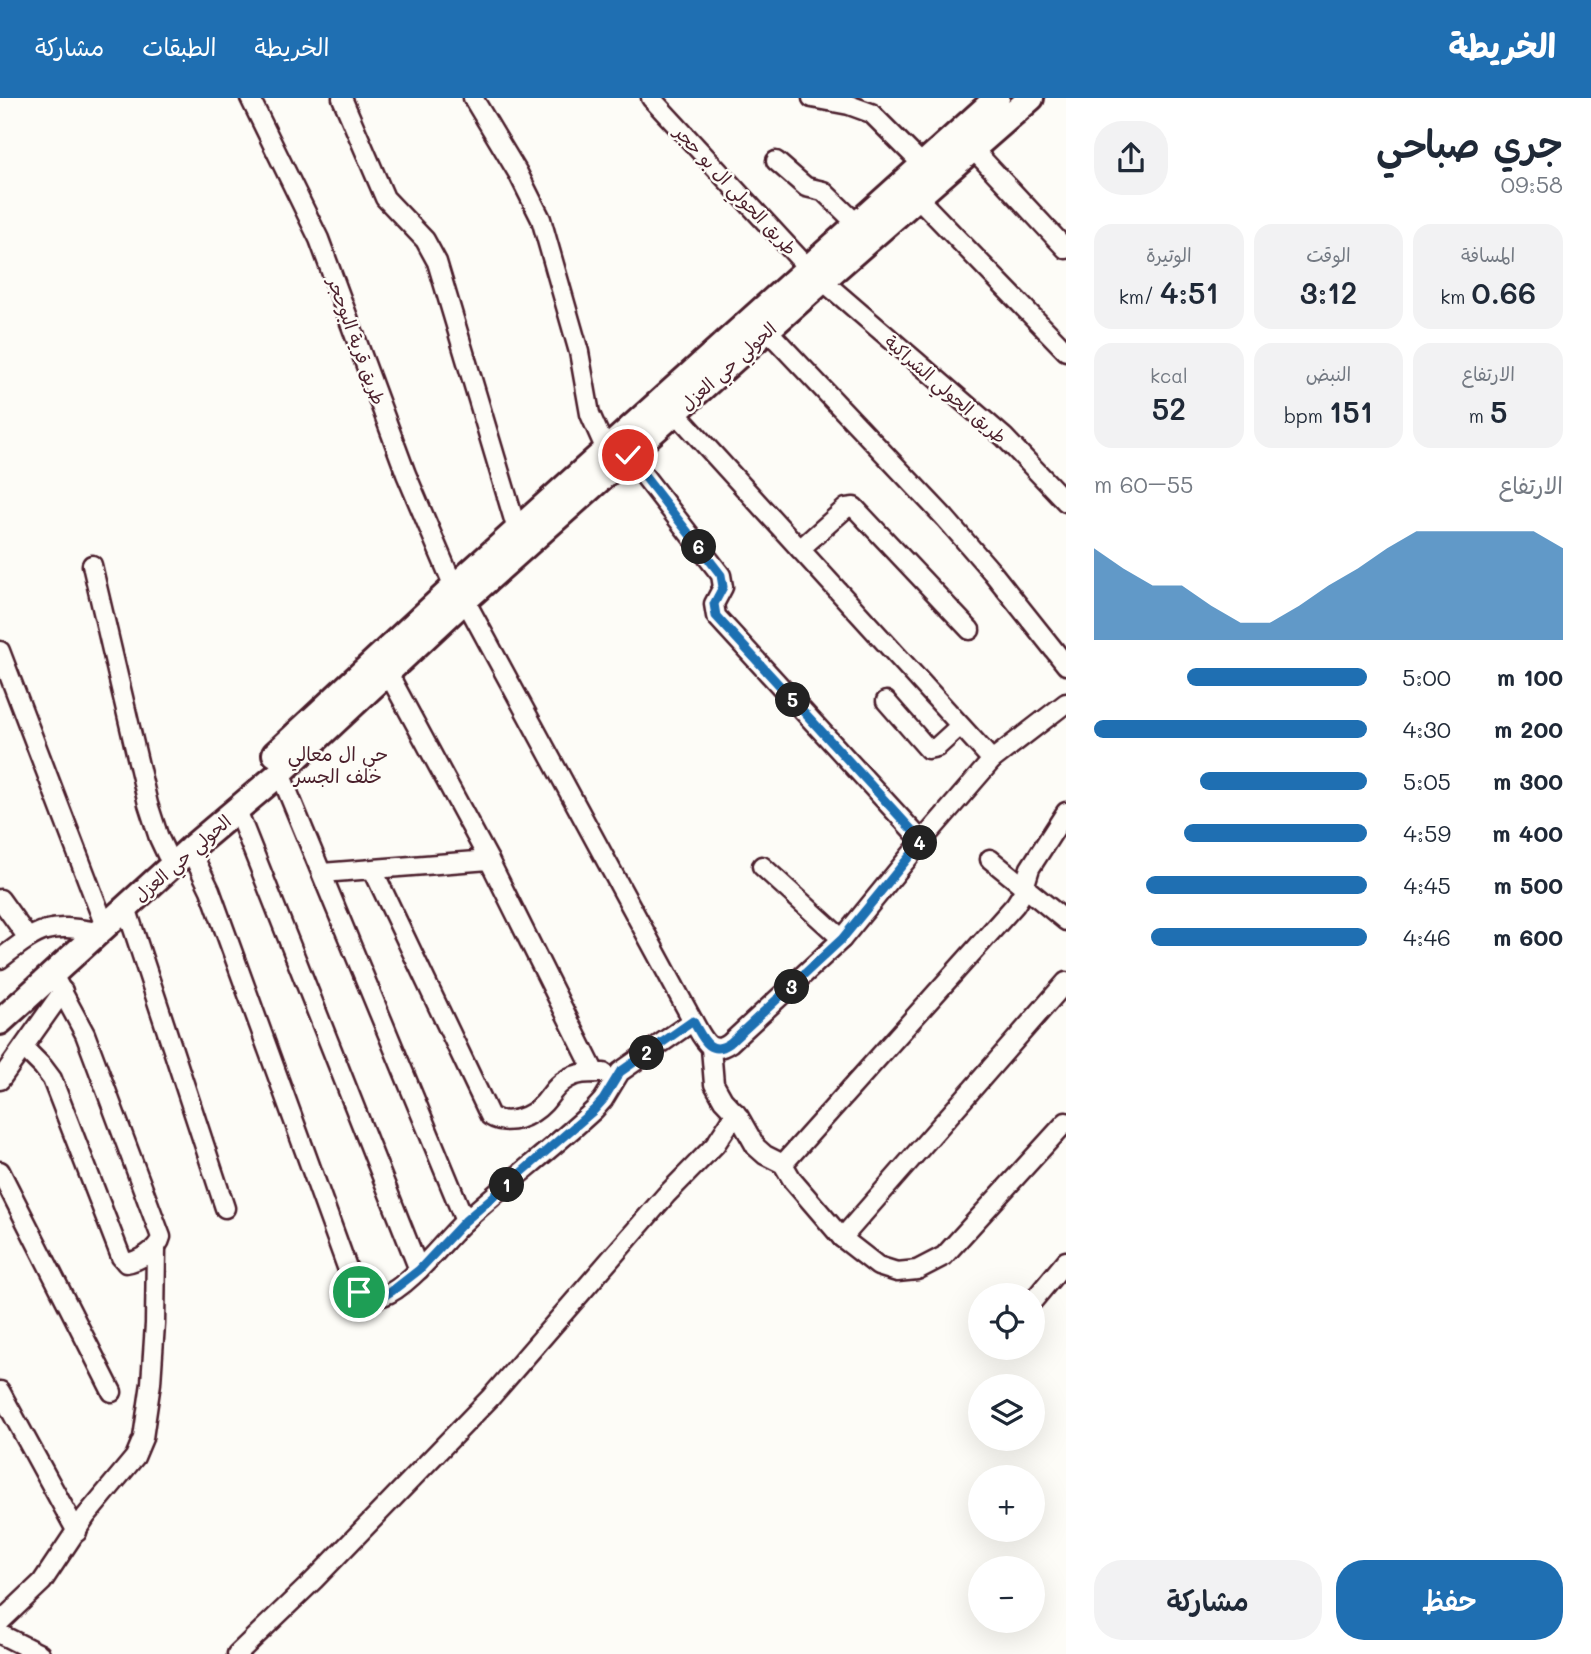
<!DOCTYPE html>
<html lang="ar">
<head>
<meta charset="utf-8">
<style>
	body { margin:0; font-family:Mali,"Playpen Sans Arabic",sans-serif; background:#f2f2f3; color:#1f2937; direction:rtl; height:100vh; display:flex; flex-direction:column; font-size:26px; white-space:nowrap }
	* { box-sizing:border-box; margin:0 }
	p { font-size:23px; color:#747a83 }
	.icon { flex:none; width:38px; height:38px; fill:none; stroke:currentColor; stroke-width:2; stroke-linecap:round; stroke-linejoin:round }
	.map { position:relative; flex:1; overflow:hidden; direction:ltr }
	.side { display:flex; flex-direction:column; background:#fff; width:525px }
	.side>* { flex:none }
	.tools { position:absolute; left:968px; top:1185px; display:grid; gap:14px }
	.tools a { display:grid; place-items:center; width:77px; height:77px; border-radius:50%; background:#fff; box-shadow:0 7px 28px #0002; font-size:35px }
	.pin { position:absolute; display:grid; place-items:center; width:60px; height:60px; color:#fff; margin:-30px; border:4px solid #fff; border-radius:50%; box-shadow:0 2px 7px #0007 }
	.km { position:absolute; width:35px; height:35px; margin:-18px; border-radius:50%; background:#222; color:#fff; font-size:19px; line-height:35px; text-align:center }
	.round { display:grid; place-items:center; flex:none; width:74px; height:74px; border-radius:28px; background:#f2f2f3 }
	.head { display:flex; align-items:center; justify-content:space-between; height:119px; padding:0 28px }
	h1 { font-size:38px; font-weight:600; line-height:52px }
	.figures { display:grid; grid-template-columns:repeat(3,1fr); gap:10px; height:119px; padding:7px 28px }
	.figures div { display:grid; align-content:center; border-radius:18px; background:#f2f2f3; text-align:center }
	.figures b { font-size:30px; font-weight:600 }
	.figures small { font-size:19px; font-weight:400 }
	.figures p { font-size:19px }
	.chart { height:196px; padding:14px 28px }
	.chart p { display:flex; justify-content:space-between }
	.chart svg { width:100%; height:126px; margin-top:7px; fill:#1f6fb2; opacity:.7 }
	.cta { display:flex; gap:14px; margin-top:auto; padding:14px 28px }
	.cta a { flex:1; height:80px; border-radius:28px; background:#1f6fb2; color:#fff; font-size:28px; font-weight:600; line-height:80px; text-align:center }
	.cta a+a { background:#f2f2f3; color:#1f2937 }
	ul { padding:0 28px; list-style:none; font-size:23px }
	li { display:grid; grid-template-columns:112px 84px 1fr; align-items:center; height:52px }
	li i { height:18px; border-radius:9px; background:#1f6fb2 }
	header { display:flex; align-items:center; gap:42px; box-sizing:border-box; height:98px; padding:0 35px; background:#1f6fb2; color:#fff }
	header strong { font-size:33px }
	nav { display:flex; gap:38px; margin-inline-start:auto; font-size:24px }
	main { display:flex; flex:1; min-height:0 }
	.map>svg:first-child { display:block }
	.lines { fill:none; stroke-linecap:round; stroke-linejoin:round }
	.minor-casing { stroke:#4a1f2b; stroke-width:23 }
	.highway-casing { stroke:#4a1f2b; stroke-width:30 }
	.minor { stroke:#fdfcf7; stroke-width:18 }
	.highway { stroke:#fdfcf7; stroke-width:24 }
	.route-casing { stroke:#fff; stroke-width:14 }
	.route { stroke:#1f6fb2; stroke-width:9 }
	.labels { text-anchor:middle; dominant-baseline:central; stroke-width:5; stroke-linejoin:round; paint-order:stroke }
	.street-label { font-size:18px; fill:#4a1f2b; stroke:#fdfcf7 }
	.neighbourhood-label { font-size:19px; fill:#4a1f2b; stroke:#fdfcf7 }
</style>
</head>
<body>
<header>
<strong>الخريطة</strong>
<nav><a>الخريطة</a><a>الطبقات</a><a>مشاركة</a></nav>
</header>
<main>
<section class="side">
<div class="head"><div><h1>جري صباحي</h1><p>09:58</p></div><a class="round"><svg class="icon" aria-label="share" viewBox="0 0 24 24"><path d="M12 15V3M7 8l5-5 5 5M5 13v7h14v-7"/></svg></a></div>
<div class="figures">
<div><p>المسافة</p><b>0.66<small> km</small></b></div>
<div><p>الوقت</p><b>3:12</b></div>
<div><p>الوتيرة</p><b>4:51<small> /km</small></b></div>
</div>
<div class="figures">
<div><p>الارتفاع</p><b>5<small> m</small></b></div>
<div><p>النبض</p><b>151<small> bpm</small></b></div>
<div><p>kcal</p><b>52</b></div>
</div>
<div class="chart"><p><span>الارتفاع</span>55–60 m</p>
<svg viewBox="0 0 160 44" preserveAspectRatio="none"><path d="M0 44V12L10 19L20 25L30 25L40 32L50 38L60 38L70 32L80 25L90 19L100 12L110 6L120 6L130 6L140 6L150 6L160 12V44z"/></svg>
</div>
<ul>
<li><b>100 m</b>5:00<i style="width:66%"></i></li>
<li><b>200 m</b>4:30<i style="width:100%"></i></li>
<li><b>300 m</b>5:05<i style="width:61%"></i></li>
<li><b>400 m</b>4:59<i style="width:67%"></i></li>
<li><b>500 m</b>4:45<i style="width:81%"></i></li>
<li><b>600 m</b>4:46<i style="width:79%"></i></li>
</ul>
<div class="cta"><a>حفظ</a><a>مشاركة</a></div>
</section>
<div class="map">
<svg width="1066" height="1556" viewBox="0 0 1066 1556">
	<rect width="100%" height="100%" fill="#fdfcf7"/>
	<filter id="ink" filterUnits="userSpaceOnUse"><feTurbulence type="fractalNoise" baseFrequency=".0143" numOctaves="2"/><feDisplacementMap in="SourceGraphic" scale="14" xChannelSelector="R" yChannelSelector="G"/><feConvolveMatrix kernelMatrix="1 2 1 2 8 2 1 2 1" color-interpolation-filters="sRGB"/></filter>
	<g filter="url(#ink)">
		<g class="lines">
			<g class="minor-casing">
				<g id="minor">
					<polyline points="250,0 319,141 406,376 454,489"/>
					<polyline points="342,0 385,100 425,142 437,164 517,432"/>
					<polyline points="473,0 518,75 541,121 579,254 590,316 606,352"/>
					<polyline points="651,0 808,170 1004,339 1066,404"/>
					<polyline points="812,0 849,7 871,15 923,67"/>
					<polyline points="972,50 1066,151"/>
					<polyline points="776,63 806,89 823,93 857,126"/>
					<polyline points="917,99 1066,253"/>
					<polyline points="768,233 945,420 992,474 1066,567"/>
					<polyline points="676,315 992,662"/>
					<polyline points="628,357 721,477 723,489 714,506 716,518 922,743"/>
					<polyline points="800,451 846,410 854,409 970,532"/>
					<polyline points="92,467 148,706 159,740 167,757"/>
					<path d="M465,502L693,923C702,938 709,960 730,945L842,841L922,743L992,662L1066,605"/>
					<polyline points="0,553 105,828"/>
					<polyline points="388,575 489,762 595,975"/>
					<polyline points="886,603 928,651 937,649 960,628"/>
					<polyline points="280,675 465,1123"/>
					<polyline points="237,712 419,1172"/>
					<path d="M190,751L210,792L352,1183C359,1194 369,1203 383,1198C410,1189 444,1142 466,1122C508,1084 553,1050 594,1012L603,1002L620,974L693,923"/>
					<polyline points="990,761 1066,823"/>
					<polyline points="762,768 842,841"/>
					<path d="M373,772L490,1018C508,1029 531,1019 544,1005C552,996 556,987 567,981C578,974 591,975 604,975"/>
					<polyline points="322,775 489,762"/>
					<polyline points="0,801 28,840"/>
					<polyline points="126,809 225,1110"/>
					<path d="M0,861C41,830 46,825 97,834"/>
					<path d="M24,950L43,969L52,981L121,1159L126,1165C139,1163 158,1152 161,1139L85,936L52,875"/>
					<polyline points="711,950 714,986 723,1002 739,1019 756,1049 765,1057 783,1066 793,1083 842,1140 878,1168 897,1174 917,1172 944,1158 1066,1024"/>
					<polyline points="0,982 63,893"/>
					<polyline points="783,1066 1015,807 1022,796 1030,770 1066,714"/>
					<polyline points="0,1073 112,1294"/>
					<polyline points="842,1140 1066,884"/>
					<polyline points="1032,1204 1066,1163"/>
					<polyline points="0,1293 77,1434"/>
					<polyline points="0,1524 42,1484 86,1418 135,1359 143,1340 151,1285 155,1226 156,1150"/>
					<polyline points="0,1536 40,1556"/>
					<polyline points="237,1556 314,1482 491,1299 666,1097 715,1047 736,1015"/>
				</g>
			</g>
			<g class="highway-casing">
				<g id="highway">
					<polyline points="275,656 454,489 997,0"/>
					<polyline points="0,924 190,751 280,675 465,502 822,183 1031,0"/>
				</g>
			</g>
			<use href="#minor" class="minor"/>
			<use href="#highway" class="highway"/>
		</g>
	</g>
	<g class="lines" filter="url(#ink)">
		<g class="route-casing">
			<path id="route" d="M359,1194L370,1199H382L392,1193L419,1172L465,1123L594,1012L603,1002L620,974L693,923C702,938 709,960 730,945L842,841L922,743L716,518L714,506L723,489L721,477L628,357"/>
		</g>
		<use href="#route" class="route"/>
	</g>
	<g class="labels">
		<g class="street-label">
			<text transform="translate(736 92) rotate(47)">طريق الحولي ال بو حجر</text>
			<text transform="translate(357 243) rotate(70)">طريق قرية البوحجر</text>
			<text transform="translate(728 268) rotate(-42)">الحولي حي العزل</text>
			<text transform="translate(946 291) rotate(41)">طريق الحولي الشراكية</text>
			<text transform="translate(182 760) rotate(-41)">الحولي حي العزل</text>
		</g>
		<g class="neighbourhood-label">
			<text x="338" y="655">حي ال معالي<tspan x="338" dy="22">خلف الجسر</tspan></text>
		</g>
	</g>
</svg>
<div class="tools">
<a><svg class="icon" aria-label="locate" viewBox="0 0 24 24"><circle cx="12" cy="12" r="6"/><path d="M12 2v4M12 18v4M2 12h4M18 12h4"/></svg></a>
<a><svg class="icon" aria-label="layers" viewBox="0 0 24 24"><path d="M12 4l9 5-9 5-9-5zM3 14l9 5 9-5"/></svg></a>
<a>+</a>
<a>−</a>
</div>
<div class="pin" style="left:359px;top:1194px;background:#1e9e55"><svg class="icon" aria-label="arrive" viewBox="0 0 24 24"><path d="M6 21V4h12l-3 4 3 4H6"/></svg></div>
<div class="pin" style="left:628px;top:357px;background:#d93025"><svg class="icon" aria-label="check" viewBox="0 0 24 24"><path d="M5 12l5 5 9-10"/></svg></div>
<b class="km" style="left:507px;top:1087px">1</b>
<b class="km" style="left:647px;top:955px">2</b>
<b class="km" style="left:792px;top:889px">3</b>
<b class="km" style="left:920px;top:745px">4</b>
<b class="km" style="left:793px;top:602px">5</b>
<b class="km" style="left:699px;top:449px">6</b>
</div>
</main>
</body>
</html>
